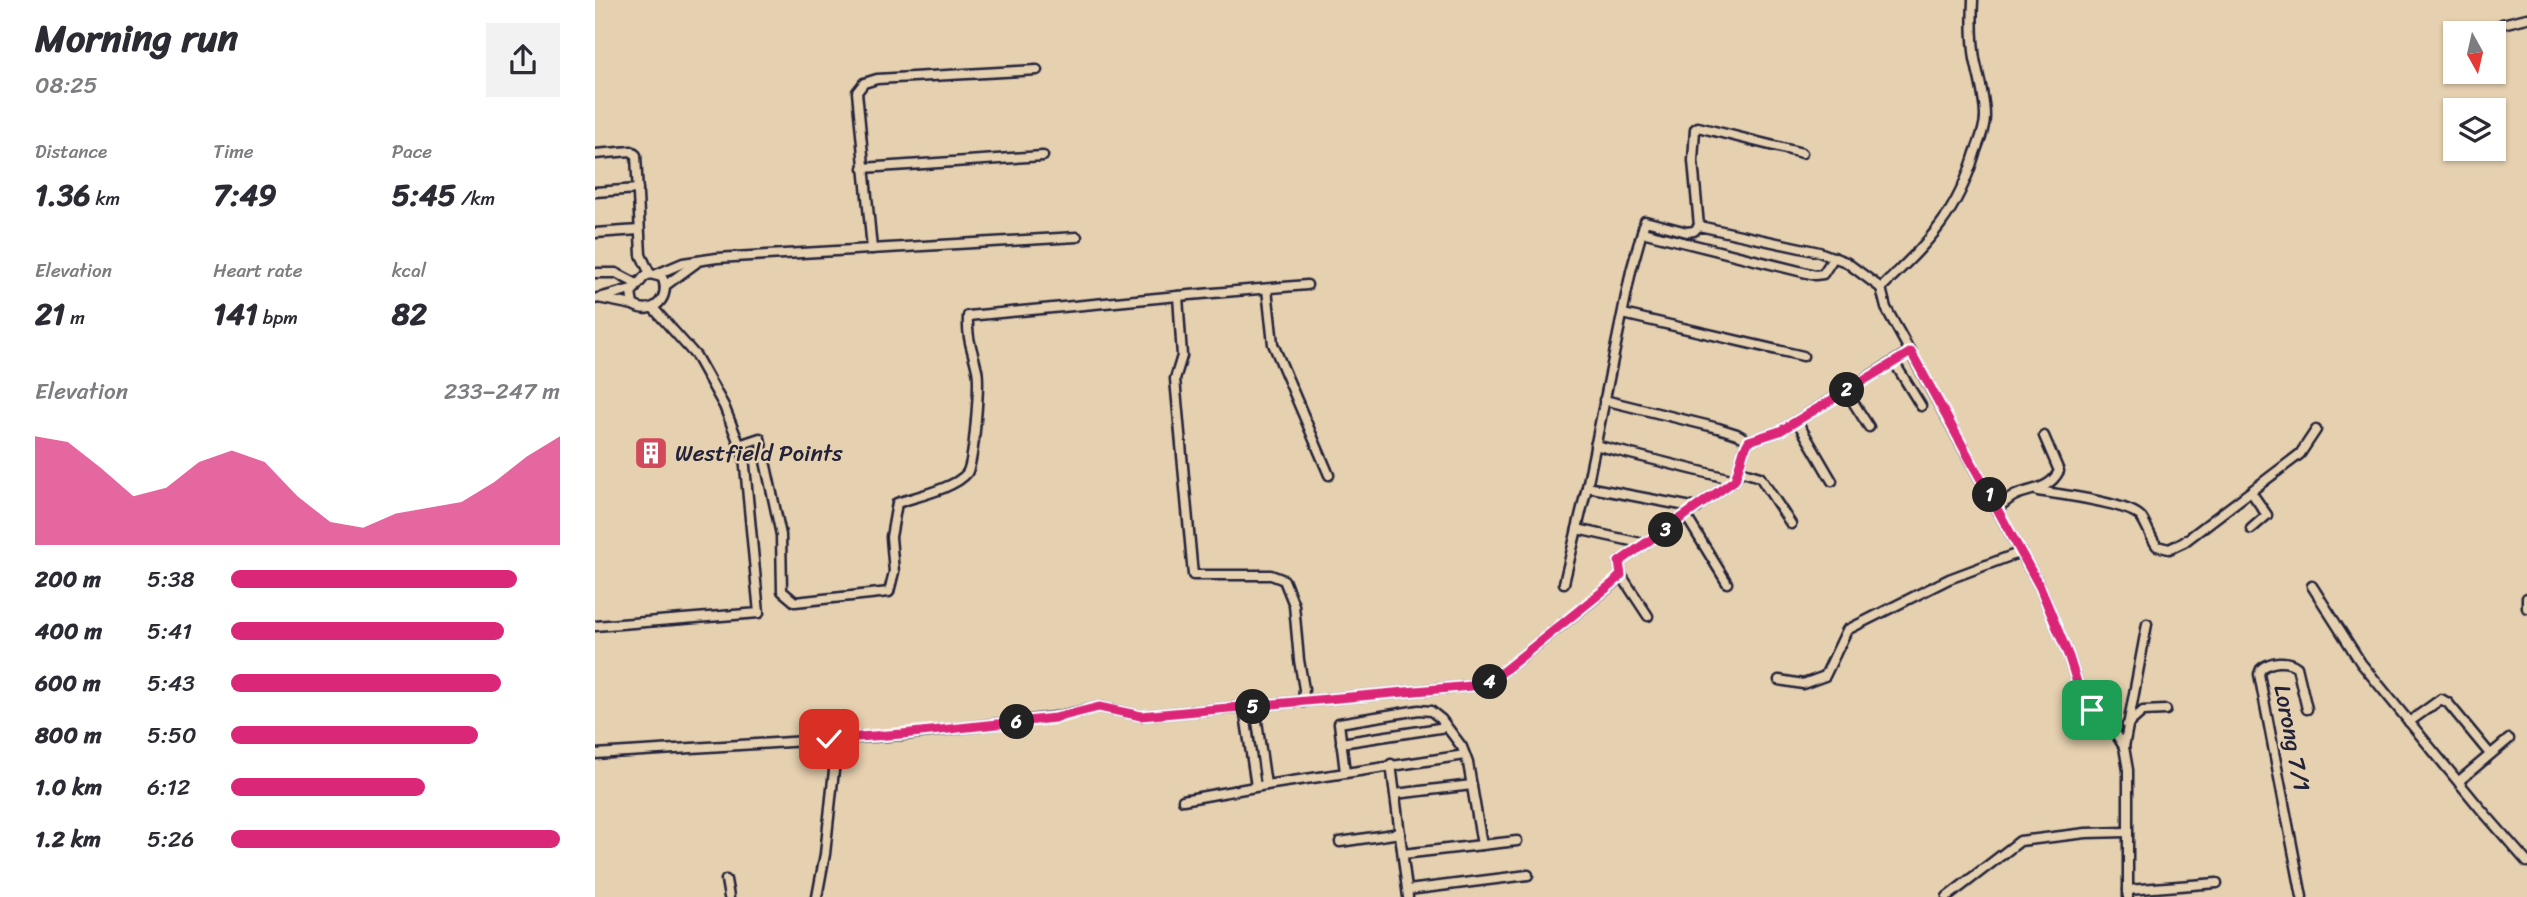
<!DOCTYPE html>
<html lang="en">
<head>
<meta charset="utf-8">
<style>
	body { margin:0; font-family:Sriracha,sans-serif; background:#f2f2f3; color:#2b2b33; height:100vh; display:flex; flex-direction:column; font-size:26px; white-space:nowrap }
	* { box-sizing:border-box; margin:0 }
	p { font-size:23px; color:#7c7c81 }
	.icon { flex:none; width:38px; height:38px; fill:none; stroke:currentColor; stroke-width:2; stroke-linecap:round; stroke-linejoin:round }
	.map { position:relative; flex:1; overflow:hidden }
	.side { display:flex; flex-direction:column; background:#fff; width:595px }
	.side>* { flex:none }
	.needle { width:46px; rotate:172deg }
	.tools { position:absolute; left:1848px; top:21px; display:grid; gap:14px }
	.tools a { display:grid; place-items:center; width:63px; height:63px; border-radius:0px; background:#fff; box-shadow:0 2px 5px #0004; font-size:35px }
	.pin { position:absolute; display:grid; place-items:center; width:60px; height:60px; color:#fff; margin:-30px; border-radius:14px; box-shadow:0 4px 10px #0006 }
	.km { position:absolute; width:35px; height:35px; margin:-18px; border-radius:50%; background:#222; color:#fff; font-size:19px; line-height:35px; text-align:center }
	.round { display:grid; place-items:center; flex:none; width:74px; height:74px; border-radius:0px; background:#f2f2f3 }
	.overview { display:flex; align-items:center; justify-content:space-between; height:119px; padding:0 35px }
	h1 { font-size:38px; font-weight:800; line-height:52px }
	.figures { display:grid; grid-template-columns:repeat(3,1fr); gap:10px; height:119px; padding:7px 35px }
	.figures div { display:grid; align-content:center }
	.figures b { font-size:30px; font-weight:800 }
	.figures small { font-size:19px; font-weight:400 }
	.figures p { font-size:19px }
	.chart { height:196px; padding:14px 35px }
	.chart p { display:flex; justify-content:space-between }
	.chart svg { width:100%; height:126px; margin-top:7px; fill:#db2777; opacity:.7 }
	ul { padding:0 35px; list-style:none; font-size:23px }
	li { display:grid; grid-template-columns:112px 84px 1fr; align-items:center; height:52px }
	li i { height:18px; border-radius:9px; background:#db2777 }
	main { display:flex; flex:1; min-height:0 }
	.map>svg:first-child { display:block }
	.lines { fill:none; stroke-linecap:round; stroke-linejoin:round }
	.minor-casing { stroke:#22223b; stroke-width:13 }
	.minor { stroke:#e5d0af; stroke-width:8 }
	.route-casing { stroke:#fff; stroke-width:14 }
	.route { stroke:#db2777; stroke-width:9 }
	.labels { text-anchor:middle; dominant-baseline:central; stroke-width:5; stroke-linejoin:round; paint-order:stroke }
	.poi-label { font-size:23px; fill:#22223b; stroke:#e5d0af; text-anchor:start }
	.street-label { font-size:23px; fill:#22223b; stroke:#e5d0af }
</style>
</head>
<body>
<main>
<section class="side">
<div class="overview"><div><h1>Morning run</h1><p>08:25</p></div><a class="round"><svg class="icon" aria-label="share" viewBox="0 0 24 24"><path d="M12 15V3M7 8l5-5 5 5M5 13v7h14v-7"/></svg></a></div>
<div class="figures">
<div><p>Distance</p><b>1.36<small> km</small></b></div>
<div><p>Time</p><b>7:49</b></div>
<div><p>Pace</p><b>5:45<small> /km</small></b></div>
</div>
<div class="figures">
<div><p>Elevation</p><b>21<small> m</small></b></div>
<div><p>Heart rate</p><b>141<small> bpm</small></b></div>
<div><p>kcal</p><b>82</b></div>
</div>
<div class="chart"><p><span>Elevation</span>233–247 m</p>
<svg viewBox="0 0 160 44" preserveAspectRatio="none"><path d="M0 44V6L10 8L20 17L30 27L40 24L50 15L60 11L70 15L80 27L90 36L100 38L110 33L120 31L130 29L140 22L150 13L160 6V44z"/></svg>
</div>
<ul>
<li><b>200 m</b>5:38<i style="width:87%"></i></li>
<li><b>400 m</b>5:41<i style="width:83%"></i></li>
<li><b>600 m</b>5:43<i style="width:82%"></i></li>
<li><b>800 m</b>5:50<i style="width:75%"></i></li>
<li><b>1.0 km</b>6:12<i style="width:59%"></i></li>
<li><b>1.2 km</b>5:26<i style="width:100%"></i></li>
</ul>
</section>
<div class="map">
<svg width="1932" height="897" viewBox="0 0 1932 897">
	<rect width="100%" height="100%" fill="#e5d0af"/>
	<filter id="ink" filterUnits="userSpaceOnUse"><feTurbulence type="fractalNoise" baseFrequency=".0143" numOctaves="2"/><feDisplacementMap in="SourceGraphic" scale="14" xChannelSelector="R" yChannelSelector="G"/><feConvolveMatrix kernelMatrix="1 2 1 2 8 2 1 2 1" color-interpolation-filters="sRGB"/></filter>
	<g filter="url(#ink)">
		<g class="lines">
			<g class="minor-casing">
				<g id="minor">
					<polyline points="1899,35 1907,24 1932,18"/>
					<polyline points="0,154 36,151 41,155 46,255 55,274"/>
					<polyline points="268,168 448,156"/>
					<polyline points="0,192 43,189"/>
					<polyline points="1104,226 1098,161 1100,129 1103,127 1207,153"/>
					<polyline points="1047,232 1220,275 1228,274 1239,257"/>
					<polyline points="0,233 44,230"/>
					<polyline points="277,249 262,92 269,83 282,79 442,70"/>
					<polyline points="0,273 21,273 42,284"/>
					<path d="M55,274L67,277C77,297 58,317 38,305L36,293L49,277Z"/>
					<polyline points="62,274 88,263 122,258 482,237"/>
					<polyline points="71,285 101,263"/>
					<path d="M1286,288C1332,243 1361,217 1380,153C1384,142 1390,129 1390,117C1390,97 1384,79 1380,59C1377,39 1377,20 1378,0"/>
					<polyline points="672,289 678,344 734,475"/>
					<polyline points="3,298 38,305"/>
					<polyline points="0,299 40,288"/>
					<polyline points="1028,314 1208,356"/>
					<polyline points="1299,362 1326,406"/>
					<polyline points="1251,391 1274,427"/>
					<polyline points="1009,400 1123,428 1142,434 1154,441"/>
					<polyline points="1202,421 1237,481"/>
					<path d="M144,445L165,438L186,535L187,591L200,602L294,592L299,572L296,537L302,503C319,497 361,488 372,473C379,462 385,383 382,370C377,347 372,341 373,316L583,296"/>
					<polyline points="1000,445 1140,480"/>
					<polyline points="1145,471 1165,477 1196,524"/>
					<path d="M1443,491C1463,494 1534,503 1546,517C1552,525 1555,537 1562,546L1574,549L1589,542L1705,454L1721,430"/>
					<polyline points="1102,508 992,487 1036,271 1050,221 1092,232 1099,231 1104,226 1224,252 1251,262 1286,288 1291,308 1445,587 1474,657 1485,692 1493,706 1521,734 1529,747 1533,770 1533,897"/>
					<path d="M1402,509C1408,504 1414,498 1421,495C1438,488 1454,490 1464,471L1449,436"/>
					<polyline points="1091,516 1132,583"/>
					<polyline points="982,529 1050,544"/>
					<polyline points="1656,529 1672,515 1656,492"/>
					<polyline points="1026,575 1053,616"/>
					<polyline points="969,583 992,487"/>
					<polyline points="1717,586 1766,663 1884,807 1932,862"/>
					<polyline points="1932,598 1932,608"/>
					<polyline points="0,626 164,613 149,456 129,406 101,356 59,309"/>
					<polyline points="1184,680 1208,684 1230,676 1252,630 1354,579 1426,552"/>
					<polyline points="708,702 709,689 704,660 699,605 689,580 676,575 598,575 580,379 587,356 583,296 712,285"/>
					<polyline points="660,707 671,785"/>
					<polyline points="649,708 661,786"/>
					<polyline points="1814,722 1846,699 1853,703 1895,754"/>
					<polyline points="1532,725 1548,711 1571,710"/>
					<polyline points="746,743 851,727"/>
					<polyline points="1529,747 1552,624"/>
					<polyline points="0,754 307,735 460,717 504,707 546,716 887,685 896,681 1019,583 1026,575 1024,562 1140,480 1149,450 1154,441 1185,431 1316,351"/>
					<polyline points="796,764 813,897"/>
					<polyline points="750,772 744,723 824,710 836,711 846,719 867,747 873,763 887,845"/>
					<polyline points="1864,781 1914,739"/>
					<polyline points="800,794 877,785"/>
					<polyline points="588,800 671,785 870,755"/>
					<polyline points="745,842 805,833"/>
					<polyline points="808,854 922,841"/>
					<polyline points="131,880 134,897"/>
					<polyline points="813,890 933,875"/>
					<polyline points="1533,890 1622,883"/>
					<polyline points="222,897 230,854 240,761"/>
					<polyline points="1352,897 1425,841 1491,833 1532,832"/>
					<path d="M1707,897L1664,674L1666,669C1675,661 1692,659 1702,667L1712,709"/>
				</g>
			</g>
			<use href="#minor" class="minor"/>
		</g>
	</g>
	<g class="lines" filter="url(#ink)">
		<g class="route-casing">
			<polyline id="route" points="234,739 307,734 460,718 504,707 546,716 887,685 896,681 1018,583 1026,575 1024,562 1140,480 1149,450 1154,441 1185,431 1316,352 1445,587 1474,657 1485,692 1497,710"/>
		</g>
		<use href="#route" class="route"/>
	</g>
	<defs>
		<g id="building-square" transform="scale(1.75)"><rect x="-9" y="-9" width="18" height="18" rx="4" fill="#d1495b" stroke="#e5d0af"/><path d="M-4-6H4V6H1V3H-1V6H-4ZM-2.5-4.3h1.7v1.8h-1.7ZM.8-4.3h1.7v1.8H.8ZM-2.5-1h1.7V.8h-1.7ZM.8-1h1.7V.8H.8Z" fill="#fff"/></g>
	</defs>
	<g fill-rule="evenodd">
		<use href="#building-square" x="56" y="453"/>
	</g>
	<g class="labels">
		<g class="poi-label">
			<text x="80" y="453">Westfield Points</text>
		</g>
		<g class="street-label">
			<text transform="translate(1697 738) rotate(79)">Lorong 7/1</text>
		</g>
	</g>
</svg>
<div class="tools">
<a><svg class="needle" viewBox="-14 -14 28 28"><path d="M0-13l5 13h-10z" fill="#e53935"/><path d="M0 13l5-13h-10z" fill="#7c7c81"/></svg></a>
<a><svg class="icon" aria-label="layers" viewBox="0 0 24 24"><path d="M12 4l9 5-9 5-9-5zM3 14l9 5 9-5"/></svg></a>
</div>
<div class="pin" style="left:1497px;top:710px;background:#1e9e55"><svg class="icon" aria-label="arrive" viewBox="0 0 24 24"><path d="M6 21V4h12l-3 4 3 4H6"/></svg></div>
<div class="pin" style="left:234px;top:739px;background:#d93025"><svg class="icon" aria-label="check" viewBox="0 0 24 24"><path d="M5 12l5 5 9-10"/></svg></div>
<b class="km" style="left:1395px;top:495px">1</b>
<b class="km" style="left:1252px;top:390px">2</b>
<b class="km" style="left:1071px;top:530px">3</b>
<b class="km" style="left:895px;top:682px">4</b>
<b class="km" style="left:658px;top:707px">5</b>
<b class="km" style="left:422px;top:722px">6</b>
</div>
</main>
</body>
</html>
